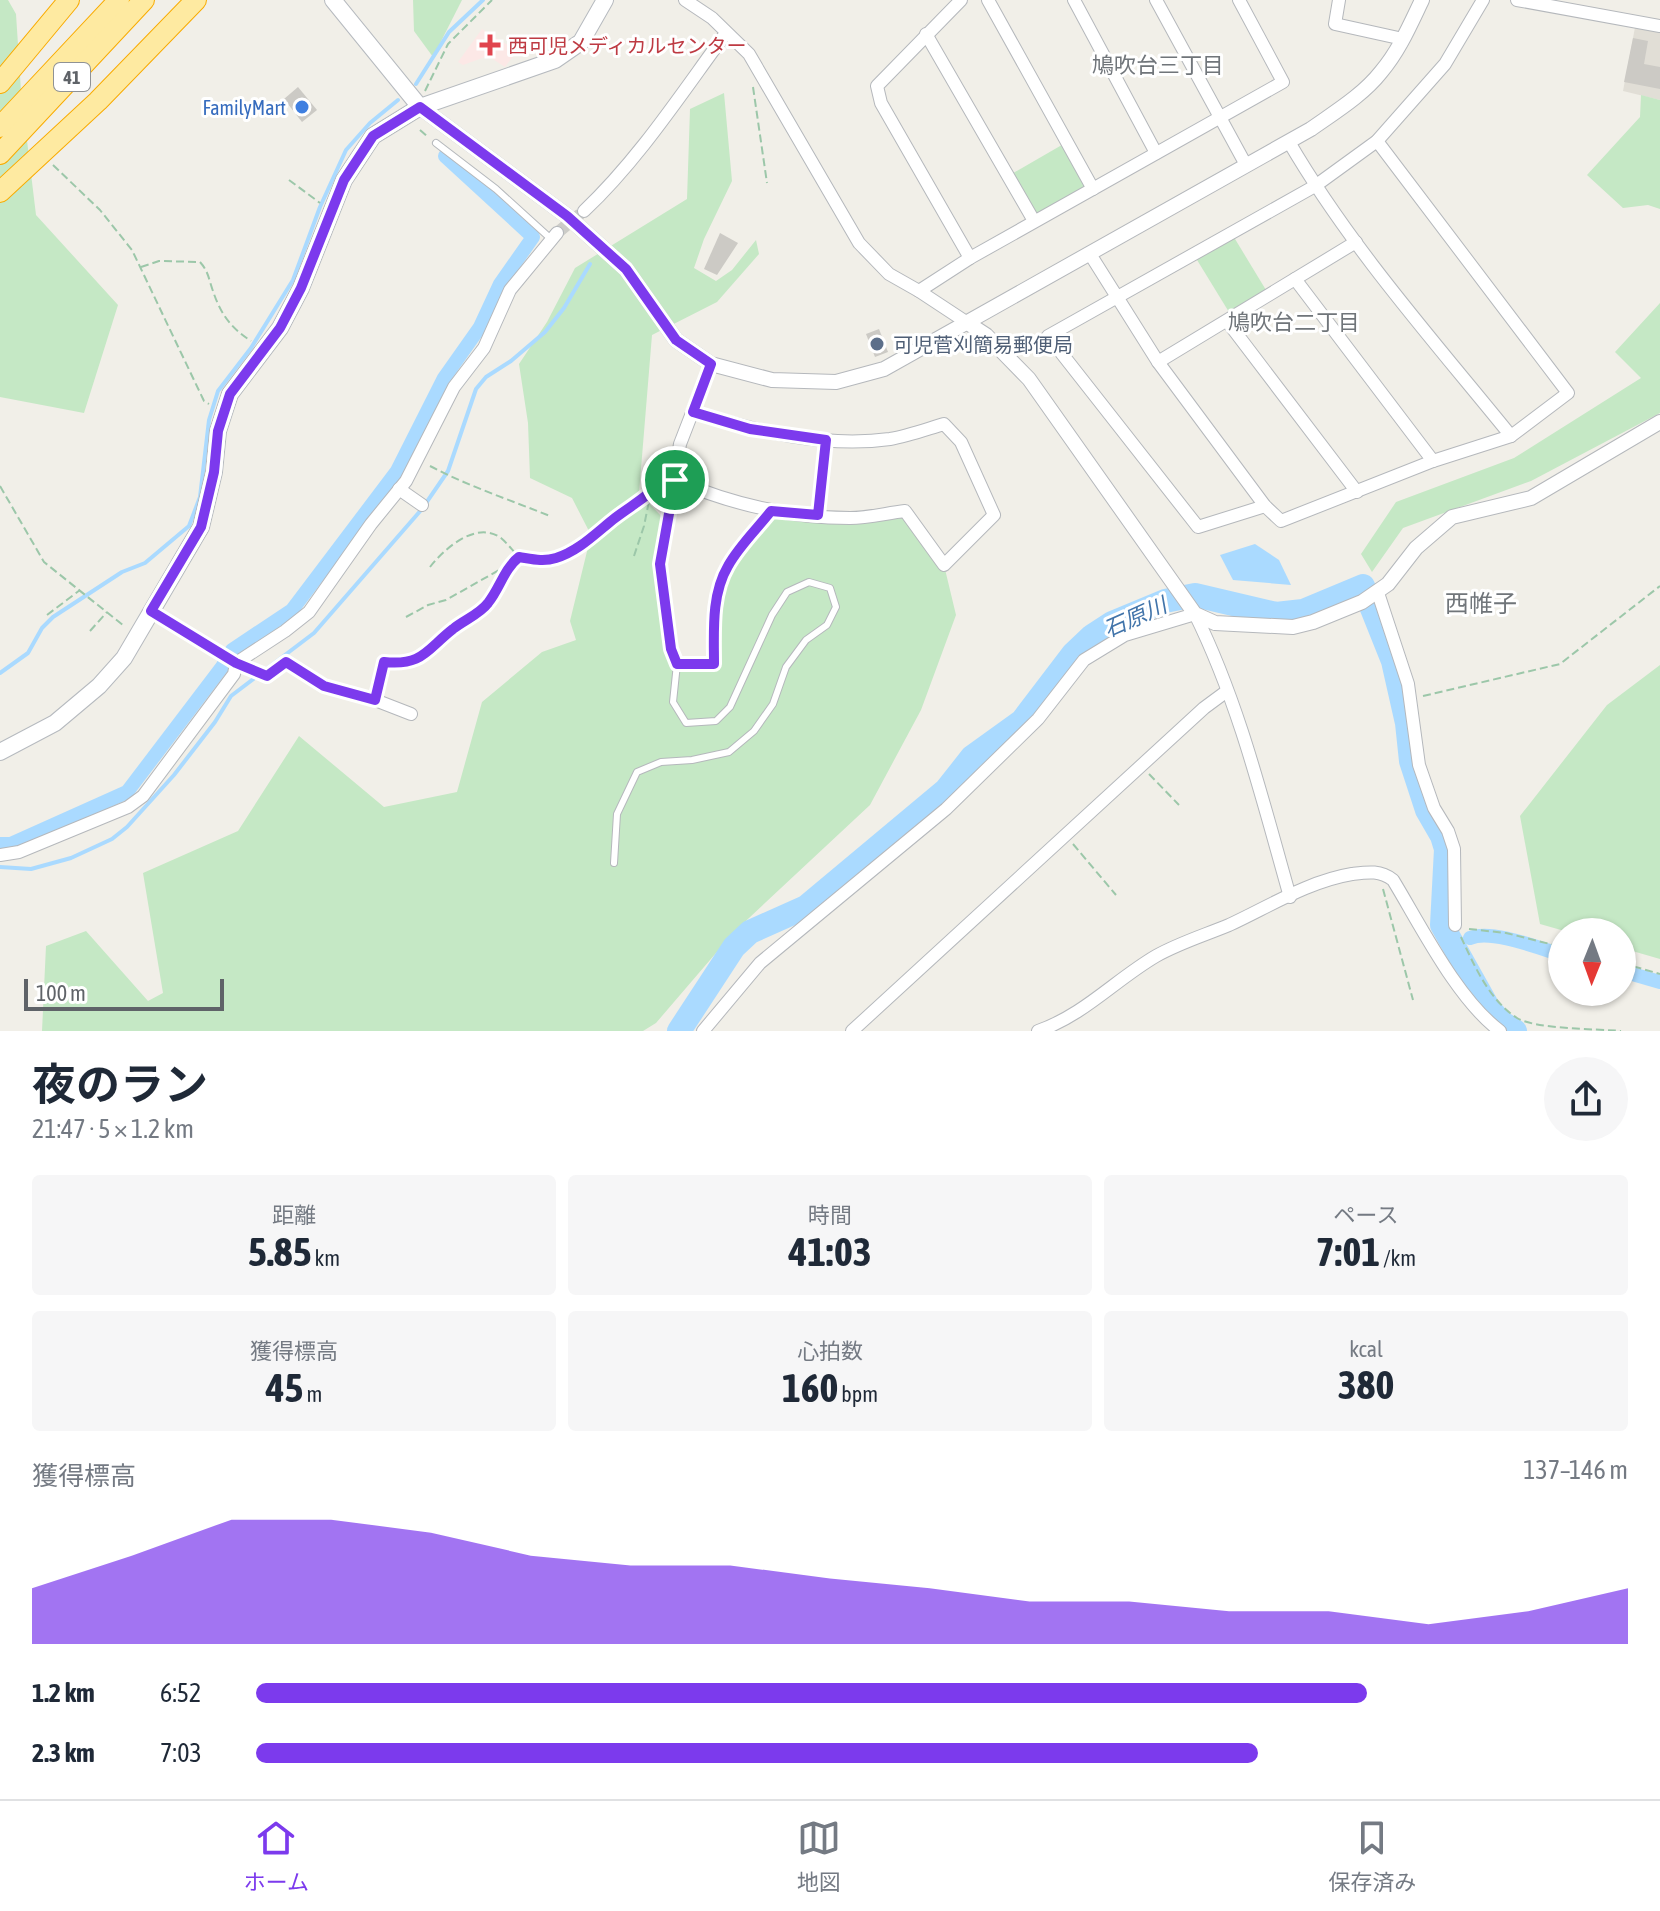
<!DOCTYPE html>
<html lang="ja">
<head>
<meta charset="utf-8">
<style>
	body { margin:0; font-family:"Asap Condensed","Noto Sans JP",sans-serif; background:#f6f6f7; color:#1f2937; height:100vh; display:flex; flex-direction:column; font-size:30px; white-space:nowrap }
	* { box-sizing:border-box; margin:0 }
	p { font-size:26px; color:#747a83 }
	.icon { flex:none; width:44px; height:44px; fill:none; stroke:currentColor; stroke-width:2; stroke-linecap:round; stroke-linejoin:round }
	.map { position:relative; height:1031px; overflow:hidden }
	.sheet { display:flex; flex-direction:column; background:#fff; flex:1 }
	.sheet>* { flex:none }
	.needle { width:52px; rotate:181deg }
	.fabs { position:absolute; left:1548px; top:918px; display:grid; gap:16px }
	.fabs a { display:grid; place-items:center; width:88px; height:88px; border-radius:50%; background:#fff; box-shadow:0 2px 6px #0004; font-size:40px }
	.scale { position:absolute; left:24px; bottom:20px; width:200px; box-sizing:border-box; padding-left:8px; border:4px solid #5f6368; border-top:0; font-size:22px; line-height:28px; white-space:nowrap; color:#5f6368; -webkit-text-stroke:6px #fff; paint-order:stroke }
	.pin { position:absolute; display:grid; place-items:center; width:68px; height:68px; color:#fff; margin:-34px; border:4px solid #fff; border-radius:50%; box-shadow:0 2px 8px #0007 }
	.round { display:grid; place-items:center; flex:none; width:84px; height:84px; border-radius:42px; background:#f6f6f7 }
	.summary { display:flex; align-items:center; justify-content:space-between; height:136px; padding:0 32px }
	h1 { font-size:44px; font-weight:700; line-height:60px }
	.figures { display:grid; grid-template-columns:repeat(3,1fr); gap:12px; height:136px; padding:8px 32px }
	.figures div { display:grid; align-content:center; border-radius:8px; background:#f6f6f7; text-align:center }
	.figures b { font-size:40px; font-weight:700 }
	.figures small { font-size:22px; font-weight:400 }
	.figures p { font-size:22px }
	.chart { height:224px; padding:16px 32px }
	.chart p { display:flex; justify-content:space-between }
	.chart svg { width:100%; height:144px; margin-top:8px; fill:#7c3aed; opacity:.7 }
	ul { padding:0 32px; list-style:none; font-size:26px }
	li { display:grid; grid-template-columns:128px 96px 1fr; align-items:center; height:60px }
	li i { height:20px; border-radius:10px; background:#7c3aed }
	.menu { display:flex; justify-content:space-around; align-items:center; height:112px; border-top:2px solid #e0e1e3; background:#fff; font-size:22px; color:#747a83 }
	.menu a { display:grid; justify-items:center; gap:4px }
	.menu .on { color:#7c3aed }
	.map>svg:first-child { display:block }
	.education { fill:#e1ded6 }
	.medical { fill:#fce8e6 }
	.green { fill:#c5e8c5 }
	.water { fill:#aadaff }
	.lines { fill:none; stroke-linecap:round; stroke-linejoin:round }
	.stream { stroke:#aadaff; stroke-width:4 }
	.canal { stroke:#aadaff; stroke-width:14 }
	.river { stroke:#aadaff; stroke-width:24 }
	.building { fill:#cccac5 }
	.minor-tunnel { stroke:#ccccc8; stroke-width:12; stroke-dasharray:12 6; stroke-linecap:butt }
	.service-casing { stroke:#b5b8bc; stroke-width:8 }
	.minor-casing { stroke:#b5b8bc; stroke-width:14 }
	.tertiary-casing { stroke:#b5b8bc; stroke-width:16 }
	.secondary-casing { stroke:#b6babf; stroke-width:18 }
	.trunk-casing { stroke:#f9ab00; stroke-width:22 }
	.path { stroke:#9cc7a9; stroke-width:2; stroke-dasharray:8 4; stroke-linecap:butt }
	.service { stroke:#fff; stroke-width:6 }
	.minor { stroke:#fff; stroke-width:12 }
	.tertiary { stroke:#fff; stroke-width:14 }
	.secondary { stroke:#fff; stroke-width:16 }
	.trunk { stroke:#feeaa1; stroke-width:20 }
	.route-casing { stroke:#fff; stroke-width:16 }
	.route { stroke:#7c3aed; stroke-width:10 }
	.health-dot { fill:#e0444e; stroke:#fff; stroke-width:3 }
	.shop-dot { fill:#3f7fe0; stroke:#fff; stroke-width:3 }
	.service-dot { fill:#5c6f8a; stroke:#fff; stroke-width:3 }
	.labels { text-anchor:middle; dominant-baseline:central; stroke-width:6; stroke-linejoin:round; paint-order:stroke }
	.shield { fill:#fff; stroke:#8f9295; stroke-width:2 }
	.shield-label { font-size:18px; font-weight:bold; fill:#5f6368 }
	.health-label { font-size:20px; fill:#be3a42; stroke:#fff; text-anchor:start }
	.shop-label { font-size:20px; fill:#366cbe; stroke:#fff; text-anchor:end }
	.service-label { font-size:20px; fill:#4e5e75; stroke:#fff; text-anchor:start }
	.neighbourhood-label { font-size:22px; fill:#70757a; stroke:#fff }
	.water-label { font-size:22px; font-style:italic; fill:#4174aa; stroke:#fff }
	.quarter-label { font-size:24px; fill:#70757a; stroke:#fff }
</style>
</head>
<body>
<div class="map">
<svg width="1660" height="1031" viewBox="0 0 1660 1031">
	<rect width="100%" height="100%" fill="#f1efe8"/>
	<polygon class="education" points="1636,22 1660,26 1660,100 1623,91"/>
	<polygon class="medical" points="482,29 517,51 505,67 488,56 463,65 458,62"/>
	<g class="green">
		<polygon points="0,0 8,0 16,14 21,91 36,215 118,305 84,413 0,397"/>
		<polygon points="413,0 462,0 433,57 414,31"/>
		<polygon points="724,93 732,181 704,239 694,268 716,281 732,270 756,240 759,254 717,302 652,335 639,493 664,519 657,563 677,666 714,664 721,582 771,511 849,519 905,511 944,565 956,615 921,710 870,805 734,932 656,1023 643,1031 42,1031 46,946 86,931 148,1001 163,993 143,873 238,831 299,736 384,807 457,792 482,702 542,652 576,640 570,621 591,535 572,498 530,478 528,423 519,364 547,322 575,268 687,199 690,109"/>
		<polygon points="1641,95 1660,100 1660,209 1648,205 1623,208 1587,175 1640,117"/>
		<polygon points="1067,142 1093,189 1034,221 1008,176"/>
		<polygon points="1232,234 1269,295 1232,317 1194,255"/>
		<polygon points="1660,303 1660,413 1531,481 1403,528 1372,572 1361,554 1396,502 1514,458 1641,378 1615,352"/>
		<polygon points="1660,665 1660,959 1622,948 1622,932 1568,932 1540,924 1520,816 1607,705"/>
	</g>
	<polygon class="water" points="1255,544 1279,560 1291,585 1233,580 1220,555"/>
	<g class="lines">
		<g class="stream">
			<polyline points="416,84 449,32 483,0"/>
			<polyline points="0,673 28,653 42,628 53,617 122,572 145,563 189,526 200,497 209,420 218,391 251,348 293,280 320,207 346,150 370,123 398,100"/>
			<polyline points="0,867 31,869 71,858 112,839 127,827 174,775 215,722 231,696 314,633 422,509 448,471 476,389 486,377 511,361 545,332 564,308 590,264"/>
		</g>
		<g class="canal">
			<polyline points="0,844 11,844 127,792 222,667 232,650 292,610 397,471 444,378 480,327 500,284 533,237 445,156"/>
			<polyline points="1448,936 1449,936"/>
			<path d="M1470,938C1491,929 1539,948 1562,955"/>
			<polyline points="1622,971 1660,982"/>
		</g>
		<polyline class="river" points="679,1031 734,947 750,932 806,907 946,790 972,757 1022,721 1073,654 1092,636 1112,623 1165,601 1195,595 1276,614 1303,611 1363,586 1393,661 1407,723 1411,761 1427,810 1442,836 1446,849 1442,925 1488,1007 1501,1022 1515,1031"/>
	</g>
	<g class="building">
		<polygon points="1633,38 1648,41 1644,64 1660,67 1660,89 1624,82"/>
		<polygon points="298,87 317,110 302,122 284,99"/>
		<polygon points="720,233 738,243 717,275 704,269"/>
		<polygon points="879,329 888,352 875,357 866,334"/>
	</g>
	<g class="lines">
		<polyline class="minor-tunnel" points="557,233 584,211"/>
		<g class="service-casing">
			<g id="service">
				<polyline points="436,143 496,189 550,238"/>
				<polyline points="614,863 617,814 637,772 661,762 692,760 729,752 754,731 773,704 786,667 806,640 827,625 836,607 830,588 809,582 787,592 772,615 730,707 716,721 686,723 673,702 677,664"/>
			</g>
		</g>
		<g class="minor-casing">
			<g id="minor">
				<polyline points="685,0 712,18 749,54 859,243 889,274 919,291 966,322"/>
				<polyline points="961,0 877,86 881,103 970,258"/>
				<polyline points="988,0 1093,189"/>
				<polyline points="1074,0 1156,153"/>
				<polyline points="1156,0 1246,165"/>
				<polyline points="1339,0 1335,24 1403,39"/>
				<polyline points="1517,0 1660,26"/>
				<polyline points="926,34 1034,221"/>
				<path d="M1289,142C1351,248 1434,341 1511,436"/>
				<path d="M584,211C639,159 681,94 726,33"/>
				<polyline points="1090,254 1158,362 1265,506 1281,521 1433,461 1511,436 1568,393 1377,141"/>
				<polyline points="1295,279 1433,461"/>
				<polyline points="919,291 970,258 1283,82 1239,0"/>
				<polyline points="1227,321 1357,492"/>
				<polyline points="1158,362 1356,242"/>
				<path d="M711,364L680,444L660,564L671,649L677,664H714C714,632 711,595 728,566C740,546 757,529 771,511"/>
				<path d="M675,480C731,504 789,518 850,518C868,518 887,513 905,511L944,565L994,515L961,442L944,424C927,429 908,436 890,439C824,448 756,431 693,412"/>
				<polyline points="399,489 422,505"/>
				<polyline points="1265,506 1198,527 1048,336 1315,186 1377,141 1445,64 1483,0"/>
				<polyline points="818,515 826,440"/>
				<polyline points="1378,593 1408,684 1419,765 1434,808 1448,831 1454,849 1455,925"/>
				<polyline points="151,611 236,663 267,676 286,662 324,686 375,700 411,714"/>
				<polyline points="0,855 19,852 128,807 143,796 234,674 236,663 285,631 309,612 371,524 406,481 454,387 484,348 510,290 557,233"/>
				<path d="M703,1031L760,963L946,809L1038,719L1084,660L1125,635L1195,614C1239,703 1263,802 1290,897"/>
				<polyline points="852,1031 1204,708 1227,691"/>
				<path d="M1038,1031C1084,1015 1115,980 1156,956C1179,943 1205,935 1229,925C1268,907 1309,881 1352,874C1368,872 1380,870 1393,880C1421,926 1457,999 1500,1031"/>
			</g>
		</g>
		<g class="tertiary-casing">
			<g id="tertiary">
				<path d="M420,107L567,216L626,269L676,340L711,364L772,380L836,382L884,369L1311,129C1335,112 1363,95 1381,72C1399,51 1410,25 1422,0"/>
				<polyline points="966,322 986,335 1029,379 1195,614 1215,623 1293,627 1313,622 1362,602 1388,584 1416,548 1452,517 1531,498 1660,422"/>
			</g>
		</g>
		<g class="secondary-casing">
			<g id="secondary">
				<polyline points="333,0 420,107"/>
				<polyline points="0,752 55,723 99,686 124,658 201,527 214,472 218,431 230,394 280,328 301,288 344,180 373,136 420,107 555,60 581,42 605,0"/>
			</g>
		</g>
		<g class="trunk-casing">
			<g id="trunk">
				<polyline points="0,83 69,0"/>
				<polyline points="0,127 119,0"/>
				<polyline points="0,154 144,0"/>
				<polyline points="0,192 98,101 196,0"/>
			</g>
		</g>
		<g class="path">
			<polyline points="753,87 767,183"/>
			<polyline points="425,91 448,44 492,0"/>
			<polyline points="420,130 428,137"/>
			<polyline points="53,165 100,210 132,250 204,401 209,404"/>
			<polyline points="289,180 320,203"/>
			<path d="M141,267L159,261L200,262C207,270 208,275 211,285C219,311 228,326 251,341"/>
			<polyline points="1023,353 1037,343"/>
			<path d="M430,466C468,486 510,500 550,516"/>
			<polyline points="0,486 44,562 124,626"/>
			<polyline points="634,556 644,526 650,496"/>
			<path d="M430,567C444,549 476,520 501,538C507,543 513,551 519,557"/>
			<polyline points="47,615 80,590"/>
			<polyline points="406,617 428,605 446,600 508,565"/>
			<polyline points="90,631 107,612"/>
			<path d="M378,687L384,662C423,666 426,650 453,629C464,620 480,614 488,603C500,588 504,569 519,557C526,558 536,561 544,561C575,559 596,530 619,515C635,505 648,498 660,484"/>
			<polyline points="1423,696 1560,664 1660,586"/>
			<polyline points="1149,774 1179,805"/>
			<polyline points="1073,844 1116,895"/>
			<polyline points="1383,889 1413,1000"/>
			<polyline points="1469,929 1506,933 1562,947"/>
			<path d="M1461,937C1474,965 1489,1000 1517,1018C1534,1029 1598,1029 1621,1031"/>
			<polyline points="1622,963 1660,974"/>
		</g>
		<use href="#service" class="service"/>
		<use href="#minor" class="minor"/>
		<use href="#tertiary" class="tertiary"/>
		<use href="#secondary" class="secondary"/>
		<use href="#trunk" class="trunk"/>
	</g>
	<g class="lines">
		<g class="route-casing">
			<path id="route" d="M420,107L567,216L626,269L676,340L711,364L693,412L750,429L826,440L818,515L771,511C757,529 739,546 728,566C711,595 714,632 714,664H677L671,649L660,564L675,480L665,479C649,496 632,505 615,518C597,532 579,551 556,558C543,562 532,559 519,557C504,569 500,588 488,603C480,614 464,620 453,629C426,650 423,666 384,662L375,700L324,686L286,662L267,676L236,663L151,611L201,527L214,472L218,431L230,394L280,328L301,288L344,180L373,136Z"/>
		</g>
		<use href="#route" class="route"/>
	</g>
	<path class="health-dot" d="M486 33h8v8h8v8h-8v8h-8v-8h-8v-8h8z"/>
	<circle class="shop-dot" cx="302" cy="107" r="8"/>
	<circle class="service-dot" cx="877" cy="344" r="8"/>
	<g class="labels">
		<rect class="shield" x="54" y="63" width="36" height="28" rx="6"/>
		<g class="shield-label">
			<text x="72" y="77">41</text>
		</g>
		<g class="health-label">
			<text x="508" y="45">西可児メディカルセンター</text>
		</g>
		<g class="shop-label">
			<text x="286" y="107">FamilyMart</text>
		</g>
		<g class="service-label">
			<text x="893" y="344">可児菅刈簡易郵便局</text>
		</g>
		<g class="neighbourhood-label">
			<text x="1158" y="65">鳩吹台三丁目</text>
			<text x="1294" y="322">鳩吹台二丁目</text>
		</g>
		<g class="water-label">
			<text transform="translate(1135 617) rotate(-24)">石原川</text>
		</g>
		<g class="quarter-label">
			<text x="1481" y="603">西帷子</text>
		</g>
	</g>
</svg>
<div class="fabs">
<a><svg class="needle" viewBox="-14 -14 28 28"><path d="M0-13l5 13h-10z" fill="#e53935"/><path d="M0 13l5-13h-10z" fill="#747a83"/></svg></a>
</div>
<div class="scale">100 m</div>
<div class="pin" style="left:675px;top:480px;background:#1e9e55"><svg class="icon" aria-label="arrive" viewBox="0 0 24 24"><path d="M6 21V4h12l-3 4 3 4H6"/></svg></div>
</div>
<section class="sheet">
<div class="summary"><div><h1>夜のラン</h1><p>21:47 · 5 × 1.2 km</p></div><a class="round"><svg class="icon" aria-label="share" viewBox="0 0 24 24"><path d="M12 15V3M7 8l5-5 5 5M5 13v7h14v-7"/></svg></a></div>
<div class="figures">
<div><p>距離</p><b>5.85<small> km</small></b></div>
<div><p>時間</p><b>41:03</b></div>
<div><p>ペース</p><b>7:01<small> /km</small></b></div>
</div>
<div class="figures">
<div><p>獲得標高</p><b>45<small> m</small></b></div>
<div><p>心拍数</p><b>160<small> bpm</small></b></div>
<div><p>kcal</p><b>380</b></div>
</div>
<div class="chart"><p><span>獲得標高</span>137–146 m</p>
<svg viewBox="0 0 160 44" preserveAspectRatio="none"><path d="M0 44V27L10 17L20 6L30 6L40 10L50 17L60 20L70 20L80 24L90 27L100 31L110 31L120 34L130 34L140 38L150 34L160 27V44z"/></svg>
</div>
<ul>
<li><b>1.2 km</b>6:52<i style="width:81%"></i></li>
<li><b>2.3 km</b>7:03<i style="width:73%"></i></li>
</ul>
</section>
<nav class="menu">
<a class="on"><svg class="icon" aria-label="home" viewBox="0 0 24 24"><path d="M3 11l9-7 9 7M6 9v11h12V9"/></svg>ホーム</a>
<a><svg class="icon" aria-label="map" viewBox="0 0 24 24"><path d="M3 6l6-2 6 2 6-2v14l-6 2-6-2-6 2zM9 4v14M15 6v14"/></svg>地図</a>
<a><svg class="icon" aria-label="saved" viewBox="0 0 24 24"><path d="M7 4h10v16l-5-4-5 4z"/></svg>保存済み</a>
</nav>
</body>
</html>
